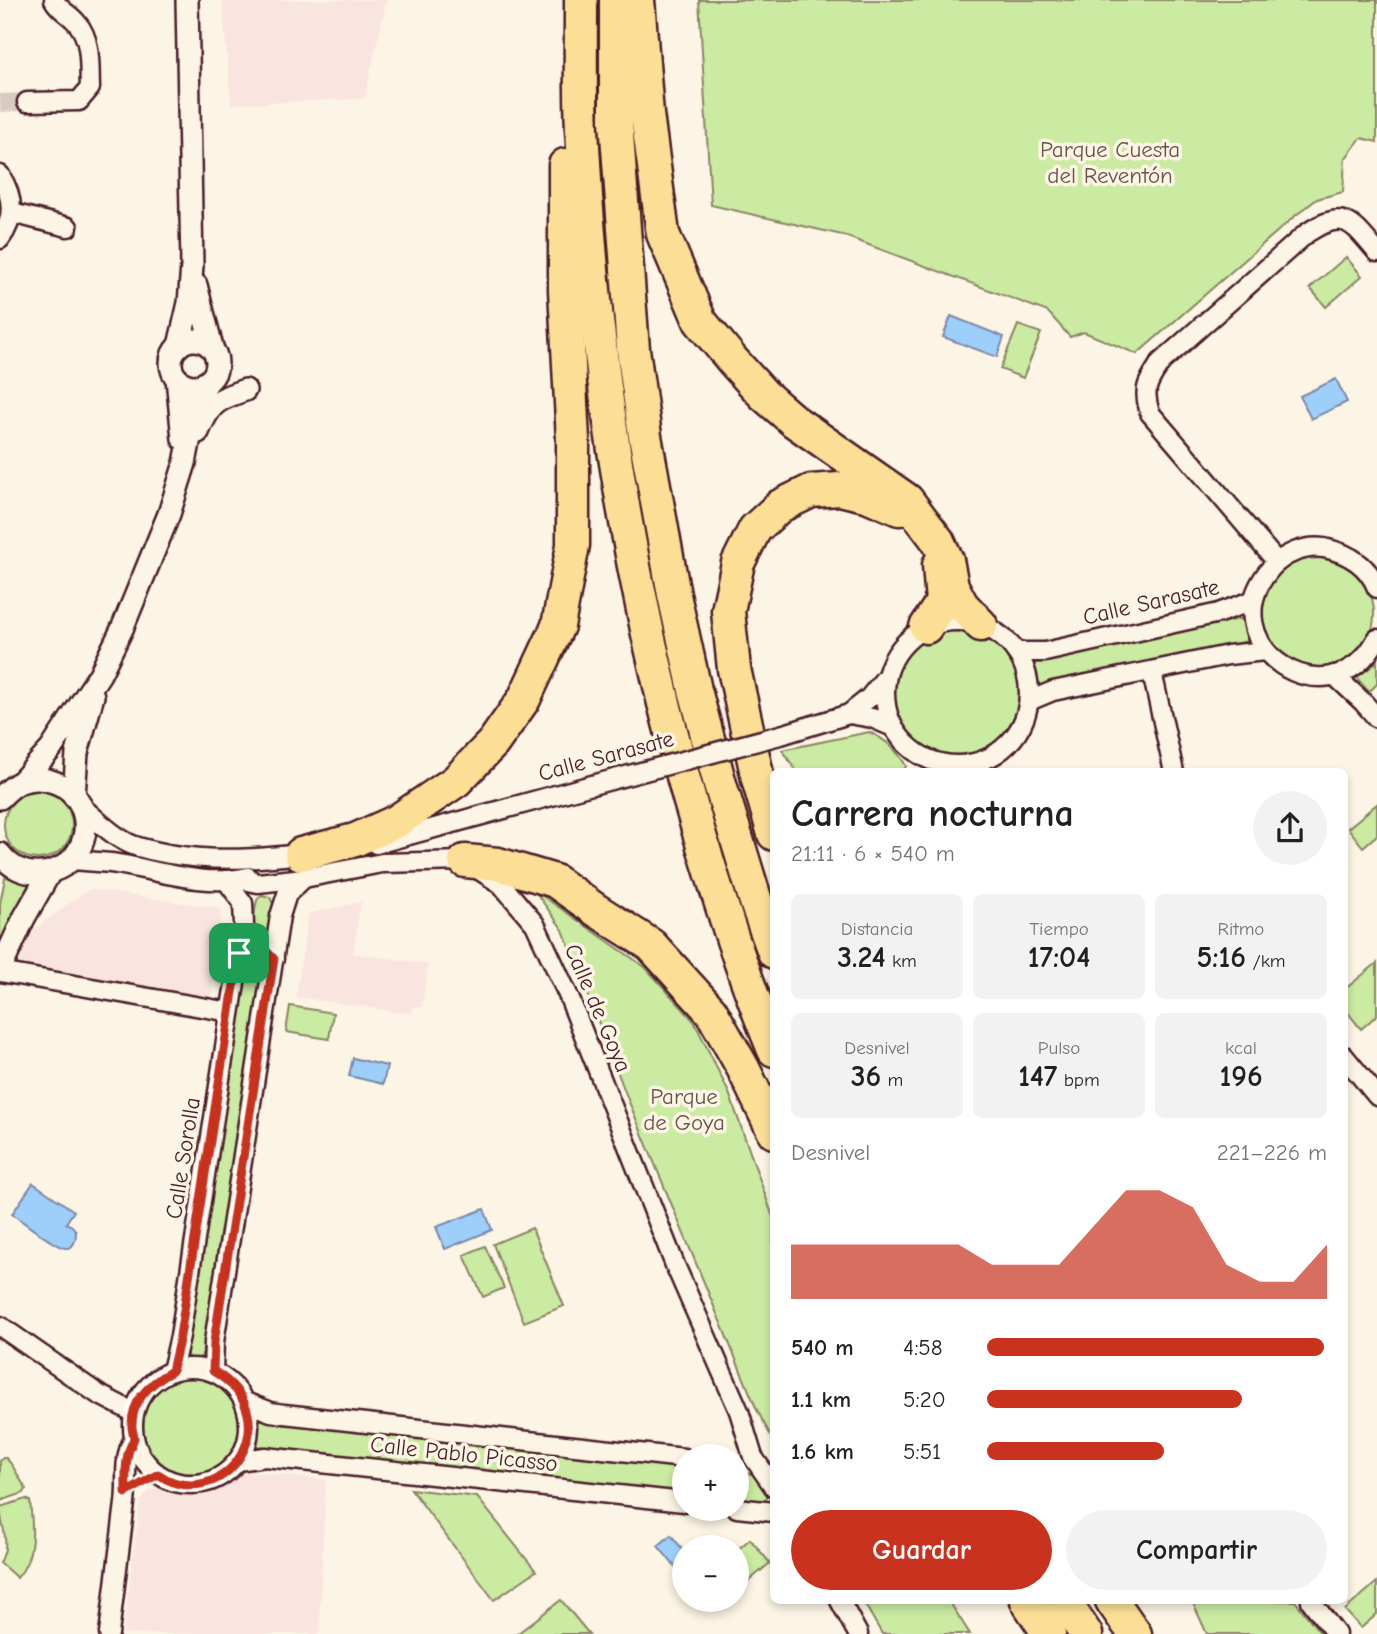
<!DOCTYPE html>
<html lang="es">
<head>
<meta charset="utf-8">
<style>
	body { margin:0; font-family:"Comic Neue",sans-serif; background:#f2f2f2; color:#202124; height:100vh; display:flex; flex-direction:column; font-size:26px; white-space:nowrap }
	* { box-sizing:border-box; margin:0 }
	p { font-size:23px; color:#757577 }
	.icon { flex:none; width:38px; height:38px; fill:none; stroke:currentColor; stroke-width:2; stroke-linecap:round; stroke-linejoin:round }
	.map { position:relative; flex:1; overflow:hidden }
	.sheet { position:absolute; left:770px; top:768px; width:578px; height:836px; display:flex; flex-direction:column; background:#fff; border-radius:10px; box-shadow:0 4px 10px #0003 }
	.sheet>* { flex:none }
	.fabs { position:absolute; left:672px; top:1444px; display:grid; gap:14px }
	.fabs a { display:grid; place-items:center; width:77px; height:77px; border-radius:50%; background:#fff; box-shadow:0 4px 10px #0003; font-size:35px }
	.pin { position:absolute; display:grid; place-items:center; width:60px; height:60px; color:#fff; margin:-30px; border-radius:14px; box-shadow:0 4px 10px #0006 }
	.round { display:grid; place-items:center; flex:none; width:74px; height:74px; border-radius:37px; background:#f2f2f2 }
	.headline { display:flex; align-items:center; justify-content:space-between; height:119px; padding:0 21px }
	h1 { font-size:38px; font-weight:800; line-height:52px }
	.figures { display:grid; grid-template-columns:repeat(3,1fr); gap:10px; height:119px; padding:7px 21px }
	.figures div { display:grid; align-content:center; border-radius:10px; background:#f2f2f2; text-align:center }
	.figures b { font-size:30px; font-weight:800 }
	.figures small { font-size:19px; font-weight:400 }
	.figures p { font-size:19px }
	.chart { height:196px; padding:14px 21px }
	.chart p { display:flex; justify-content:space-between }
	.chart svg { width:100%; height:126px; margin-top:7px; fill:#c8321e; opacity:.7 }
	.primary-button { display:flex; gap:14px; margin-top:auto; padding:14px 21px }
	.primary-button a { flex:1; height:80px; border-radius:42px; background:#c8321e; color:#fff; font-size:28px; font-weight:800; line-height:80px; text-align:center }
	.primary-button a+a { background:#f2f2f2; color:#202124 }
	ul { padding:0 21px; list-style:none; font-size:23px }
	li { display:grid; grid-template-columns:112px 84px 1fr; align-items:center; height:52px }
	li i { height:18px; border-radius:9px; background:#c8321e }
	.map>svg:first-child { display:block }
	.built { fill:#fae4df }
	.green { fill:#cbeaa2; stroke:#8a8466; stroke-width:2 }
	.water { fill:#9ecefa; stroke:#7c88a7; stroke-width:2 }
	.lines { fill:none; stroke-linecap:round; stroke-linejoin:round }
	.minor-tunnel { stroke:#d8cac0; stroke-width:18; stroke-dasharray:18 9; stroke-linecap:butt }
	.minor-casing { stroke:#4a1f2b; stroke-width:23 }
	.tertiary-casing { stroke:#4a1f2b; stroke-width:26 }
	.motorway-casing { stroke:#4a1f2b; stroke-width:37 }
	.minor { stroke:#fcf5e5; stroke-width:18 }
	.tertiary { stroke:#fcf5e5; stroke-width:21 }
	.motorway { stroke:#fbdf96; stroke-width:32 }
	.minor-bridge-casing { stroke:#4a1f2b; stroke-width:23; stroke-linecap:butt }
	.minor-bridge { stroke:#fcf5e5; stroke-width:18 }
	.route-casing { stroke:#fff; stroke-width:14 }
	.route { stroke:#c8321e; stroke-width:9 }
	.labels { text-anchor:middle; dominant-baseline:central; stroke-width:7; stroke-linejoin:round; paint-order:stroke }
	.park-label { font-size:23px; fill:#6a5249; stroke:#fcf5e5 }
	.street-label { font-size:23px; fill:#4a1f2b; stroke:#fcf5e5 }
</style>
</head>
<body>
<div class="map">
<svg width="1377" height="1634" viewBox="0 0 1377 1634">
	<rect width="100%" height="100%" fill="#fcf5e5"/>
	<filter id="ink" filterUnits="userSpaceOnUse"><feTurbulence type="fractalNoise" baseFrequency=".0143" numOctaves="2"/><feDisplacementMap in="SourceGraphic" scale="14" xChannelSelector="R" yChannelSelector="G"/><feConvolveMatrix kernelMatrix="1 2 1 2 8 2 1 2 1" color-interpolation-filters="sRGB"/></filter>
	<g filter="url(#ink)">
		<g class="built">
			<polygon points="222,0 387,0 364,99 231,104"/>
			<polygon points="89,889 222,909 211,1002 23,970 19,961 33,930"/>
			<polygon points="361,902 353,953 428,964 422,1008 413,1006 412,1014 296,997 308,914"/>
			<polygon points="245,1471 326,1480 319,1634 123,1634 140,1502 150,1490 164,1487 180,1494 196,1495 217,1490"/>
		</g>
		<g class="green">
			<polygon points="699,0 1377,0 1377,142 1361,138 1345,159 1343,192 1317,199 1295,216 1137,354 1084,332 1070,337 1048,312 842,235 711,205"/>
			<polygon points="1346,257 1362,276 1326,307 1310,288"/>
			<polygon points="1018,325 1041,333 1023,378 1000,369"/>
			<circle cx="1318" cy="614" r="56"/>
			<polygon points="1244,618 1248,641 1037,687 1032,664"/>
			<circle cx="956" cy="692" r="63"/>
			<polygon points="1377,661 1377,684 1369,692 1356,677 1371,667"/>
			<path d="M869,732C885,739 898,751 906,766L903,772H797L782,750Z"/>
			<circle cx="38" cy="825" r="34"/>
			<polygon points="1377,804 1377,835 1363,847 1348,828"/>
			<polygon points="6,873 16,880 32,884 0,948 0,904"/>
			<polygon points="534,890 645,967 694,1021 729,1093 773,1217 773,1440 757,1410 629,1102 563,930"/>
			<polygon points="262,895 270,897 273,904 203,1351 201,1357 193,1360 188,1357 186,1352 256,904 258,898"/>
			<polygon points="1377,963 1377,1015 1361,1029 1344,1008 1344,990"/>
			<polygon points="290,1006 333,1013 329,1039 286,1032"/>
			<polygon points="532,1228 564,1306 524,1322 493,1244"/>
			<polygon points="485,1246 504,1288 483,1297 464,1255"/>
			<circle cx="192" cy="1425" r="49"/>
			<polygon points="258,1419 684,1466 684,1494 255,1446"/>
			<polygon points="3,1458 6,1458 12,1465 26,1489 24,1493 0,1501 0,1461"/>
			<path d="M737,1472L760,1475L771,1493C763,1505 750,1501 737,1500Z"/>
			<polygon points="411,1489 477,1497 536,1571 494,1600"/>
			<path d="M26,1499L30,1501C33,1528 36,1557 17,1578L0,1563C2,1558 5,1553 5,1547C7,1533 0,1521 0,1507Z"/>
			<polygon points="750,1539 770,1563 737,1591 737,1550"/>
			<polygon points="1377,1582 1377,1614 1361,1628 1345,1610"/>
			<polygon points="561,1600 589,1634 517,1634"/>
			<polygon points="863,1601 949,1601 970,1634 882,1634"/>
			<polygon points="1192,1601 1295,1601 1321,1634 1207,1634"/>
		</g>
		<g class="water">
			<polygon points="951,316 1004,337 997,357 943,337"/>
			<polygon points="1336,379 1347,402 1311,419 1300,396"/>
			<polygon points="353,1058 387,1066 383,1084 349,1076"/>
			<path d="M33,1183L74,1211L66,1223L72,1226L76,1231C76,1238 75,1249 65,1248C56,1248 21,1220 12,1214Z"/>
			<polygon points="484,1209 492,1230 445,1249 436,1227"/>
			<polygon points="671,1535 684,1551 684,1561 676,1568 658,1546"/>
		</g>
		<g class="lines">
			<polyline class="minor-tunnel" points="0,103 27,102"/>
			<g class="minor-casing">
				<g id="minor">
					<path d="M27,102L79,101L90,88C89,67 92,40 77,23C70,14 60,11 54,0"/>
					<path d="M0,175C13,196 16,218 0,239"/>
					<polyline points="12,213 68,227"/>
					<path d="M1277,562L1150,413C1142,388 1148,382 1161,362L1307,233C1345,208 1352,223 1377,252"/>
					<path d="M1377,588C1368,565 1348,553 1324,548C1305,545 1284,554 1271,568C1206,643 1329,728 1377,639"/>
					<circle cx="957" cy="693" r="72"/>
					<polyline points="1016,652 1045,652 1219,613 1254,600"/>
					<polyline points="1152,672 1174,772"/>
					<polyline points="1334,675 1363,702 1377,718"/>
					<polyline points="1029,701 1053,691 1228,655 1265,651"/>
					<polyline points="849,714 872,718 893,727"/>
					<polyline points="784,734 849,714 869,698 886,677"/>
					<path d="M81,806C96,819 110,834 128,843C140,849 155,851 169,854C216,862 262,859 309,853"/>
					<polyline points="376,844 592,785"/>
					<path d="M72,860C85,861 98,862 111,863C156,869 203,888 248,877"/>
					<polyline points="238,879 258,883 304,878 382,863 465,861 501,884 535,924 569,997 675,1265 739,1411 753,1457 774,1487"/>
					<path d="M239,953C256,944 260,946 274,959"/>
					<polyline points="0,972 230,1012"/>
					<polyline points="1344,1056 1377,1096"/>
					<polyline points="0,1326 98,1394 133,1412"/>
					<circle cx="191" cy="1426" r="58"/>
					<polyline points="172,1371 180,1336 244,925 243,903 226,880"/>
					<polyline points="213,1371 214,1342 280,916 287,894 304,878"/>
					<polyline points="245,1402 271,1412 284,1414 684,1458"/>
					<polyline points="238,1461 265,1457 684,1502"/>
					<polyline points="737,1508 774,1512"/>
					<polyline points="840,1601 858,1634"/>
					<polyline points="1311,1601 1336,1634"/>
					<path d="M109,1634C114,1590 120,1547 125,1503C128,1481 122,1459 134,1439"/>
				</g>
			</g>
			<g class="tertiary-casing">
				<g id="tertiary">
					<polyline points="196,285 212,347"/>
					<circle cx="194" cy="363" r="23"/>
					<polyline points="179,346 189,303 192,266 187,0"/>
					<polyline points="177,378 183,439"/>
					<path d="M198,432C210,403 216,400 245,390"/>
					<polyline points="21,782 51,749 100,674 122,629 169,514 185,463 198,397 207,383"/>
					<polyline points="74,796 77,753 93,696"/>
					<path d="M0,798C6,792 13,785 21,782C43,774 72,784 81,806C94,837 75,870 42,873C25,875 10,867 0,854"/>
					<polyline points="0,970 24,918 50,872"/>
				</g>
			</g>
			<g class="motorway-casing">
				<g id="motorway">
					<path d="M581,0C581,43 580,87 582,129C594,375 632,611 703,846C724,914 746,983 774,1050"/>
					<polyline points="616,0 616,121 633,349 645,436 674,595 695,690 720,784 757,905 774,952"/>
					<polyline points="638,0 647,114 663,234 700,321 733,361 764,395 794,421 907,500 938,541 947,560 952,586 962,605 981,625"/>
					<polyline points="926,627 942,602 939,565"/>
					<polyline points="774,834 758,779 734,669 728,611 738,563 755,529 780,506 811,491 840,489 869,496 899,509"/>
					<polyline points="301,854 355,840 397,821 456,781 493,743 524,699 558,626 573,545 573,440 565,290 565,165"/>
					<polyline points="465,861 498,864 555,881 596,910 651,945 711,1011 743,1068 774,1132"/>
					<polyline points="1027,1601 1049,1634"/>
					<polyline points="1064,1601 1086,1634"/>
					<polyline points="1112,1601 1135,1634"/>
				</g>
			</g>
			<use href="#minor" class="minor"/>
			<use href="#tertiary" class="tertiary"/>
			<use href="#motorway" class="motorway"/>
			<g class="minor-bridge-casing">
				<polyline id="minor-bridge" points="592,785 784,734"/>
			</g>
			<use href="#minor-bridge" class="minor-bridge"/>
		</g>
	</g>
	<g class="lines" filter="url(#ink)">
		<g class="route-casing">
			<path id="route" d="M252,947L263,948L274,959L214,1342L213,1371C295,1419 221,1518 158,1474L126,1493C126,1480 125,1467 128,1454C129,1448 133,1443 134,1438C134,1435 132,1431 132,1427C131,1400 150,1383 172,1371L180,1336L239,953Z"/>
		</g>
		<use href="#route" class="route"/>
	</g>
	<g class="labels">
		<g class="park-label">
			<text x="1110" y="149">Parque Cuesta<tspan x="1110" dy="26">del Reventón</tspan></text>
			<text x="684" y="1096">Parque<tspan x="684" dy="26">de Goya</tspan></text>
		</g>
		<g class="street-label">
			<text transform="translate(1151 602) rotate(-13)">Calle Sarasate</text>
			<text transform="translate(606 756) rotate(-15)">Calle Sarasate</text>
			<text transform="translate(598 1008) rotate(67)">Calle de Goya</text>
			<text transform="translate(183 1158) rotate(-81)">Calle Sorolla</text>
			<text transform="translate(464 1454) rotate(6)">Calle Pablo Picasso</text>
		</g>
	</g>
</svg>
<div class="fabs">
<a>+</a>
<a>−</a>
</div>
<div class="pin" style="left:239px;top:953px;background:#1e9e55"><svg class="icon" aria-label="arrive" viewBox="0 0 24 24"><path d="M6 21V4h12l-3 4 3 4H6"/></svg></div>
<section class="sheet">
<div class="headline"><div><h1>Carrera nocturna</h1><p>21:11 · 6 × 540 m</p></div><a class="round"><svg class="icon" aria-label="share" viewBox="0 0 24 24"><path d="M12 15V3M7 8l5-5 5 5M5 13v7h14v-7"/></svg></a></div>
<div class="figures">
<div><p>Distancia</p><b>3.24<small> km</small></b></div>
<div><p>Tiempo</p><b>17:04</b></div>
<div><p>Ritmo</p><b>5:16<small> /km</small></b></div>
</div>
<div class="figures">
<div><p>Desnivel</p><b>36<small> m</small></b></div>
<div><p>Pulso</p><b>147<small> bpm</small></b></div>
<div><p>kcal</p><b>196</b></div>
</div>
<div class="chart"><p><span>Desnivel</span>221–226 m</p>
<svg viewBox="0 0 160 44" preserveAspectRatio="none"><path d="M0 44V25L10 25L20 25L30 25L40 25L50 25L60 32L70 32L80 32L90 19L100 6L110 6L120 12L130 32L140 38L150 38L160 25V44z"/></svg>
</div>
<ul>
<li><b>540 m</b>4:58<i style="width:99%"></i></li>
<li><b>1.1 km</b>5:20<i style="width:75%"></i></li>
<li><b>1.6 km</b>5:51<i style="width:52%"></i></li>
</ul>
<div class="primary-button"><a>Guardar</a><a>Compartir</a></div>
</section>
</div>
</body>
</html>
